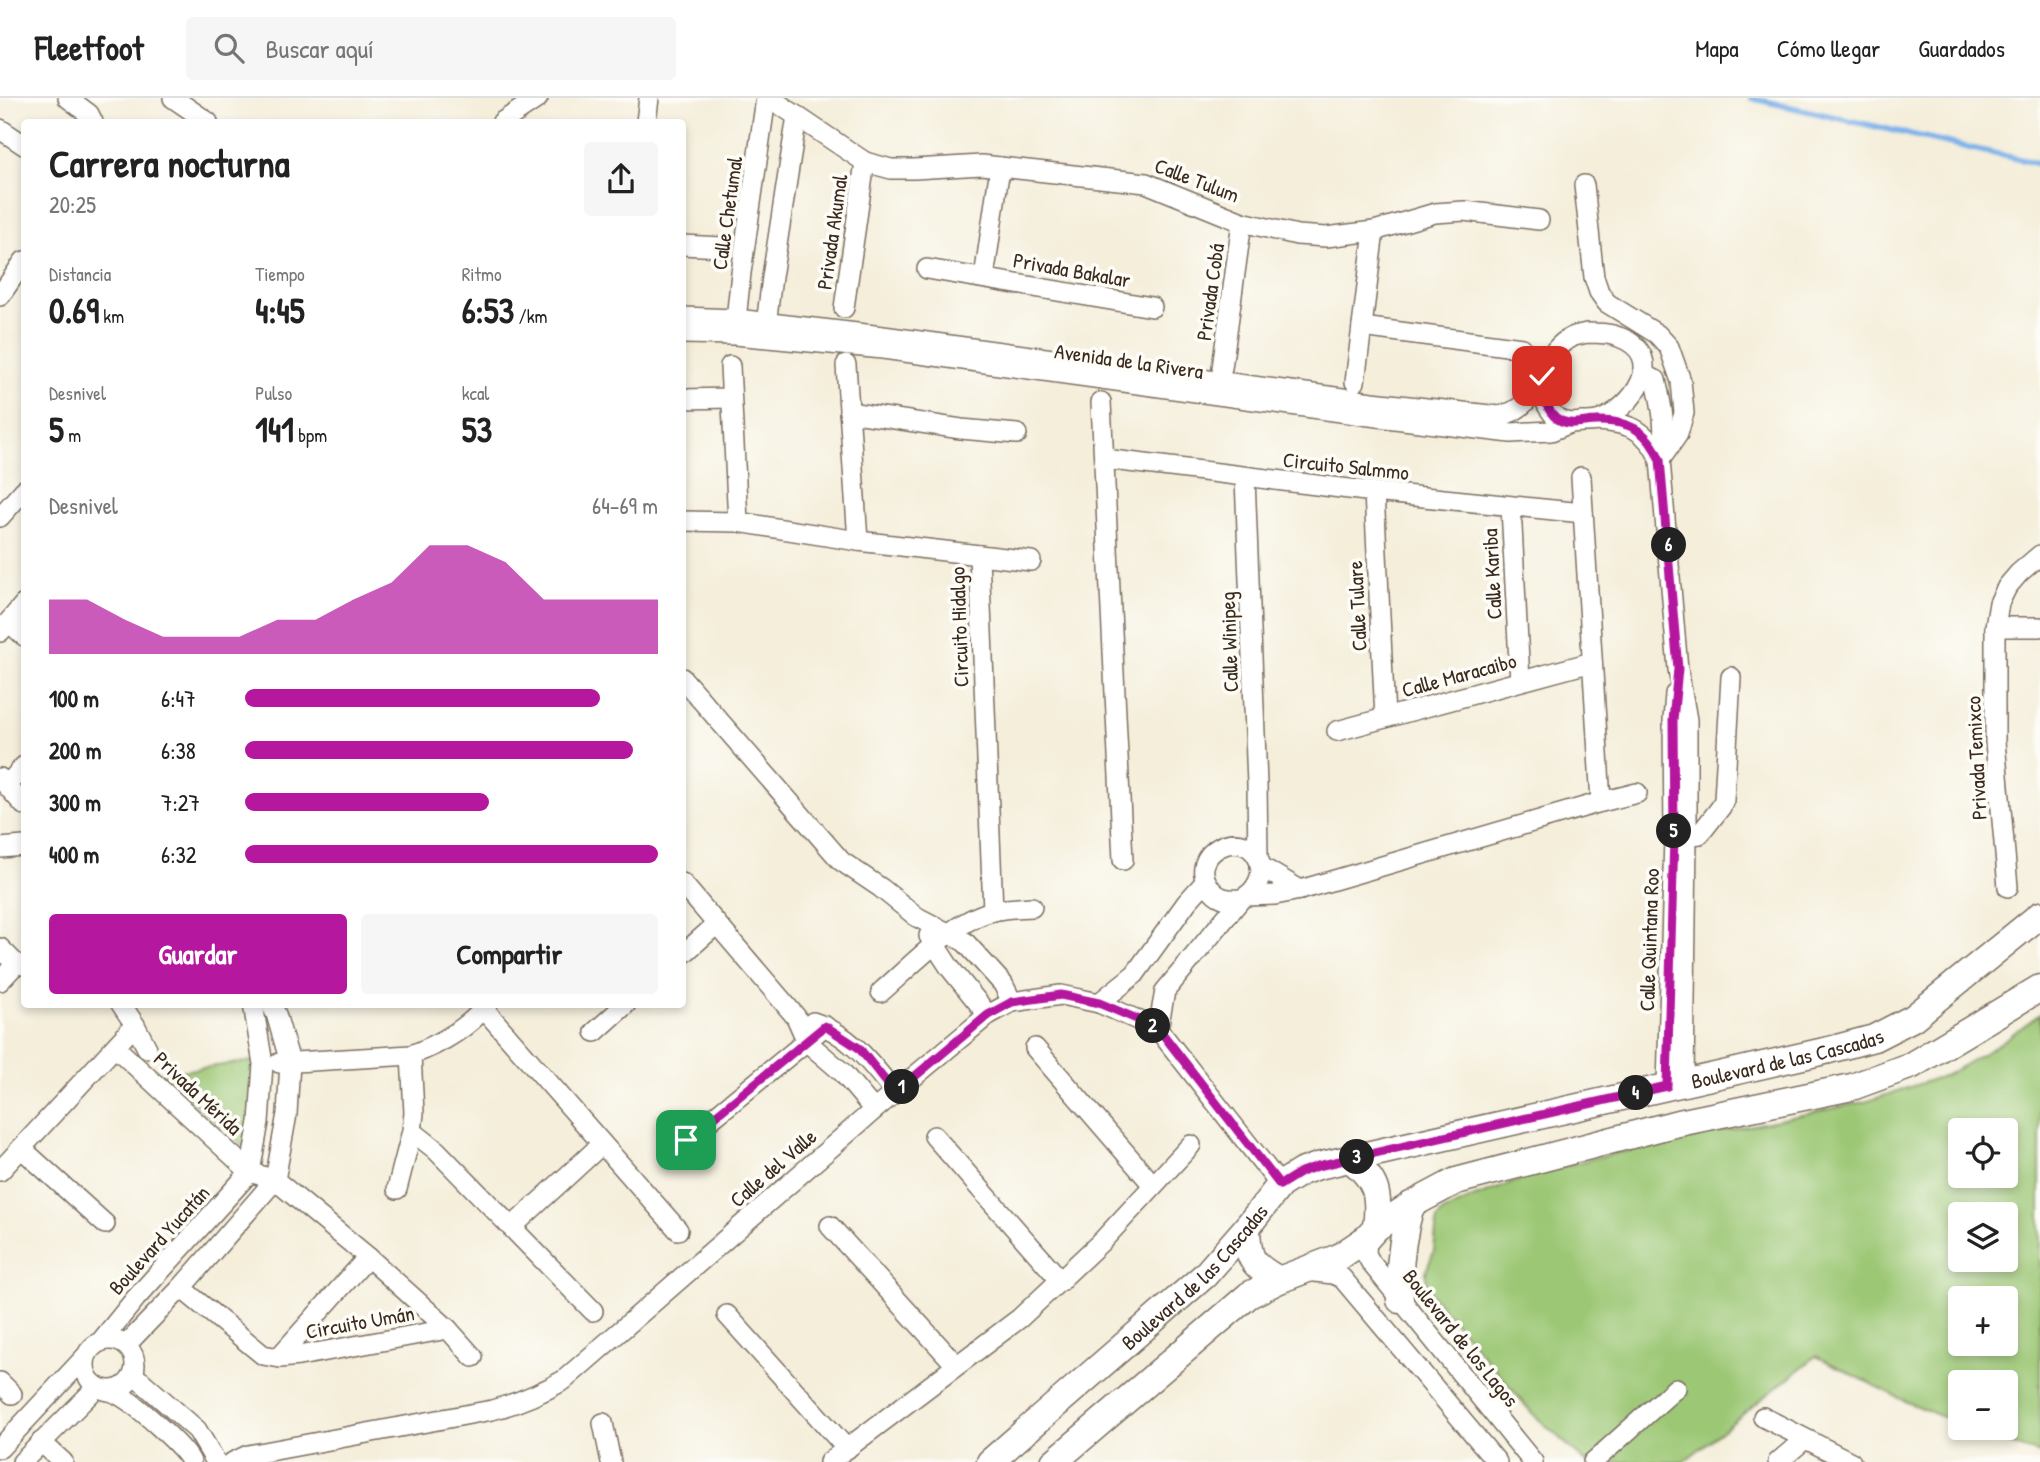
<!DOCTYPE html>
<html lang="es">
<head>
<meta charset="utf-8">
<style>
	body { margin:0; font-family:"Patrick Hand",sans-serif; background:#f6f6f6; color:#222; height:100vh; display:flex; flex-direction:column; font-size:26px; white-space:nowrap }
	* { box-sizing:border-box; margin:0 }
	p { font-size:23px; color:#767676 }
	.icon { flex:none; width:38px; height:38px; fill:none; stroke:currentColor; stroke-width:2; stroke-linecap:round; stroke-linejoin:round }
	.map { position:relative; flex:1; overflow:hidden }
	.drawer { position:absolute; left:21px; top:21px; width:665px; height:889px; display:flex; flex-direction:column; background:#fff; border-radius:7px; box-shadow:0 4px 10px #0003 }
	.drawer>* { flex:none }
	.controls { position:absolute; left:1948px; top:1020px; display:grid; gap:14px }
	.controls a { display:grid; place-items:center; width:70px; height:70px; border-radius:7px; background:#fff; box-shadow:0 4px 10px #0003; font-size:35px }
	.pin { position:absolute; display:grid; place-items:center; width:60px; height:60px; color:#fff; margin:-30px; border-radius:14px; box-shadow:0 4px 10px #0006 }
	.km { position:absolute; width:35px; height:35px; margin:-18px; border-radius:50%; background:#222; color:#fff; font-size:19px; line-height:35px; text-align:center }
	.round { display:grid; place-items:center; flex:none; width:74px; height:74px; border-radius:7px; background:#f6f6f6 }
	.headline { display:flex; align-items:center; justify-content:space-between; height:119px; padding:0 28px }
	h1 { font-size:38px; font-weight:700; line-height:52px }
	.stats { display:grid; grid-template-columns:repeat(3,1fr); gap:10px; height:119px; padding:7px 28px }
	.stats div { display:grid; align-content:center }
	.stats b { font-size:35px; font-weight:700 }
	.stats small { font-size:19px; font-weight:400 }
	.stats p { font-size:19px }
	.chart { height:196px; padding:14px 28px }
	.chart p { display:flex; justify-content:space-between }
	.chart svg { width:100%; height:126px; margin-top:7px; fill:#b5179e; opacity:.7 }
	.cta { display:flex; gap:14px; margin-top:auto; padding:14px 28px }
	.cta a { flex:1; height:80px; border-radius:7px; background:#b5179e; color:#fff; font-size:28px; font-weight:700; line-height:80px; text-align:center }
	.cta a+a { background:#f6f6f6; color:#222 }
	ul { padding:0 28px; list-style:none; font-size:23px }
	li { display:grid; grid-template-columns:112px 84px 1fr; align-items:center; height:52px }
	li i { height:18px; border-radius:9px; background:#b5179e }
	header { display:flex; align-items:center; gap:42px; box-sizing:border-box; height:98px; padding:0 35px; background:#fff; border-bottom:2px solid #e0e0e0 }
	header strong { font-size:33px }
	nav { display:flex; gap:38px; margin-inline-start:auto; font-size:24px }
	.search { width:490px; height:63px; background:#f6f6f6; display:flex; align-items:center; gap:18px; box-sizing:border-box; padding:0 24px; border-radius:7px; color:#767676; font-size:26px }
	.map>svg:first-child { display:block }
	.green { fill:#9cc774; stroke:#6c7849; stroke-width:2; fill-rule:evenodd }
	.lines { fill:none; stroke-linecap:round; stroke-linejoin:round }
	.stream { stroke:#7ab0e9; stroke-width:6 }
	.minor-casing { stroke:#7c6f60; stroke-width:22 }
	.major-casing { stroke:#7c6f60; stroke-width:29 }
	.minor { stroke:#fff; stroke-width:19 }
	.major { stroke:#fff; stroke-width:26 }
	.route-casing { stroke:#fff; stroke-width:14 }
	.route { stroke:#b5179e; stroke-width:9 }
	.labels { text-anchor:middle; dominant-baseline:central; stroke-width:7; stroke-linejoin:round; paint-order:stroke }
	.street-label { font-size:21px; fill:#3b2a1e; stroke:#fdfcf7 }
</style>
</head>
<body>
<header>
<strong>Fleetfoot</strong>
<div class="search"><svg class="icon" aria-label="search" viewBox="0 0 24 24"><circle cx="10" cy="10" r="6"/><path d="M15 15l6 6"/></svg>Buscar aquí</div>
<nav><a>Mapa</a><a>Cómo llegar</a><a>Guardados</a></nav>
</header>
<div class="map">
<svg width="2040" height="1364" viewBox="0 0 2040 1364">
	<rect width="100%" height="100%" fill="#fdfcf7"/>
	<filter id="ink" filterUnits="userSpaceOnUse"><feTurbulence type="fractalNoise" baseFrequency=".0143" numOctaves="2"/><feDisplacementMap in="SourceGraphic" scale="14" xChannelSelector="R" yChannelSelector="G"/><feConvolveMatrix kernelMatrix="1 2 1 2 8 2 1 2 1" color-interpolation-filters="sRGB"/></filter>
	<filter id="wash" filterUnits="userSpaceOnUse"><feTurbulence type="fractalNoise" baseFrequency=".00686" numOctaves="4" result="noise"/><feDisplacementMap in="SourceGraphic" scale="28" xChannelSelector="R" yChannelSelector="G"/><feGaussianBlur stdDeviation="1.57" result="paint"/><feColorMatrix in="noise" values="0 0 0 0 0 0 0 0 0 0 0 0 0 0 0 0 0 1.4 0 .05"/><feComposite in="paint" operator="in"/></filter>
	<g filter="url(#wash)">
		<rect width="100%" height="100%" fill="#f4eeda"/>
		<g class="green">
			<path d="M2040,916V1356L2004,1344L1969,1330H2006V1284H1960V1326L1909,1305L1816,1258L1683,1364H1586L1532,1315L1431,1196L1426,1185V1173L1434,1153L1437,1122L1443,1114L1470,1101L1528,1079L1594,1060L1868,1003L1946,977L1996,948ZM1960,1032H2006V1078H1960ZM1960,1116H2006V1162H1960ZM1960,1200H2006V1246H1960Z"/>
			<polygon points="268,961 252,1055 159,976"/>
		</g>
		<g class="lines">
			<polyline class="stream" points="1751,0 2040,66"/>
		</g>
	</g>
	<g filter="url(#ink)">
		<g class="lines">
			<g class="minor-casing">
				<g id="minor">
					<polyline points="68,0 89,16 93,24"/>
					<polyline points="173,0 208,24"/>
					<polyline points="770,0 865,64 891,71 914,71 982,67 1146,85 1242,124 1297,137 1326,139 1374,133 1435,115 1464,113 1539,122"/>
					<polyline points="502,24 538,0"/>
					<polyline points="646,24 649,0"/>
					<polyline points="0,31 24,47"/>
					<polyline points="1584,87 1594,179 1599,194 1607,205 1657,236 1669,249 1681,283 1684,315 1678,336 1660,362"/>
					<polyline points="682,147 722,149"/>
					<polyline points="927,171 1152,209"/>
					<polyline points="984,180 1000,69"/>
					<polyline points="0,198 24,163"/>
					<polyline points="844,210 865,64"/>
					<path d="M682,219L736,221L883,238L1372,304L1499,318C1524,313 1530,299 1542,278"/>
					<polyline points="1362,229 1522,250"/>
					<polyline points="735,231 741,175 766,0"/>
					<polyline points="765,235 772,179 797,18"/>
					<path d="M1587,235C1598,235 1609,235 1619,239C1670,258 1633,311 1598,323C1593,324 1587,324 1582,324C1567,326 1558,324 1550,312C1533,288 1547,251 1572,239C1577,237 1583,236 1587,235Z"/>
					<polyline points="682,236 735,237 883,251 1370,318 1511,335 1551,333 1568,326"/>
					<polyline points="846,267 858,443"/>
					<polyline points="730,268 738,424"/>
					<polyline points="1222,270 1242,124"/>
					<path d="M1645,278L1656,282C1662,308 1667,332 1661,357"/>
					<polyline points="1355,284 1374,133"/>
					<polyline points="682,301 731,300"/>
					<polyline points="1101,304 1123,762"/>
					<polyline points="849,314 961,331 1017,336"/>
					<path d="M1597,323C1629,325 1647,331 1660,362L1678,571L1687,622V738L1684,984"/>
					<polyline points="1104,361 1374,394 1583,415"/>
					<polyline points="1581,379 1601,704"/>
					<polyline points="1245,380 1257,686 1258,760"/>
					<polyline points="1374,394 1385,620"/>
					<polyline points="1511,409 1520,583"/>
					<polyline points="0,419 24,392"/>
					<polyline points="682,423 738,424 858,443 1031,463"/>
					<polyline points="979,457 993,813"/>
					<polyline points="9,524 24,538"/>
					<polyline points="1995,529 2040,529"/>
					<polyline points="0,534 24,506"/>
					<polyline points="682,580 841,763 881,790 917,819 965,844 1003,886 1012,904"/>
					<polyline points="1337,633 1592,564"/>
					<polyline points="0,680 24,707"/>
					<polyline points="8,686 24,668"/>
					<polyline points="1675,739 1700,736 1721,709 1724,702 1731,579"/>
					<polyline points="0,750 24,748"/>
					<polyline points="1260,768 1300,792"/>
					<polyline points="682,785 796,919 807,944 842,974 874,1012"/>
					<polyline points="2008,789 1995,644 1995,529 1999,505 2007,489 2019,475 2040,457"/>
					<polyline points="1247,798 1275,797 1300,792 1601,704 1637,695"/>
					<polyline points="929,838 950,870 988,917"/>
					<polyline points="0,850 16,866 24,867"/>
					<polyline points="682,857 717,826"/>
					<polyline points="0,883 16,866"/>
					<path d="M881,894C911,868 954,822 993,813C1005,810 1019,810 1032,809"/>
					<polyline points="1099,905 1135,876 1187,804 1205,784"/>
					<polyline points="121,906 135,927 147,950"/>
					<polyline points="484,911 678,1132"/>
					<path d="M813,924C850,936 871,965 895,995"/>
					<path d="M1158,931L1165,893L1241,801C1256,794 1266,776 1258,760C1240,726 1187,757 1209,788C1217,801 1227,802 1241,801"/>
					<polyline points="595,934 626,906"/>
					<polyline points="115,949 250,1074 275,1082 368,1159 279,1259"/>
					<polyline points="1035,950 1153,1087"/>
					<path d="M279,965L411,957C441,946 467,931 488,906"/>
					<polyline points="1667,988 1674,739 1673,622 1675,596"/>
					<polyline points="412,1033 436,1052 593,1213"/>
					<polyline points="934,1038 1061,1183"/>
					<polyline points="686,1042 825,928"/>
					<polyline points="21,1050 105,1126"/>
					<polyline points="0,1073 135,927"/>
					<polyline points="397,1091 412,1033 414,1015 411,957"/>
					<polyline points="830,1128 956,1267"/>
					<polyline points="512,1129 602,1046"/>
					<polyline points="1367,1140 1366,1156 1371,1165 1533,1364"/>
					<polyline points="368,1159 448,1231 473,1259"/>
					<polyline points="1306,1173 1333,1176 1342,1180 1497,1364"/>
					<polyline points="181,1190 263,1257 280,1260 299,1258 448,1231"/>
					<polyline points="727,1217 847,1351"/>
					<circle cx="110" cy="1267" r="25"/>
					<polyline points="102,1242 136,1200 250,1074 259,1024 263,966 253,906"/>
					<polyline points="126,1247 181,1190 275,1082 287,1016 290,964 276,916 271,906"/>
					<polyline points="133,1279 141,1283 197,1332 216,1364"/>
					<polyline points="0,1284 12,1296"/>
					<path d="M104,1292C110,1293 116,1295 121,1298C135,1306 186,1350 191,1364"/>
					<polyline points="1763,1319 1851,1364"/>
					<polyline points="603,1325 611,1364"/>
					<polyline points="41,1344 63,1364"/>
					<polyline points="0,1350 86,1258"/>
					<polyline points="22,1364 97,1289"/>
					<path d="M233,1364L248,1357L492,1312C518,1305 540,1296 564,1282L874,1012L988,917L1012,904L1061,897L1099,905L1158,931L1280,1087"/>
					<polyline points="829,1364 1020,1220 1103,1142 1191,1047"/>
					<polyline points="1593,1364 1676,1290"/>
					<polyline points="1778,1364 1805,1341"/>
				</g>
			</g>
			<g class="major-casing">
				<g id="major">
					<path d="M1350,1061C1377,1082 1380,1096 1376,1130"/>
					<path d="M1247,1129C1248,1162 1251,1166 1279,1182"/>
					<path d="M1400,1202C1398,1168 1402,1139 1411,1107"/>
					<path id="s1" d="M990,1364L1205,1177L1247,1129L1280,1087L1301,1074L1318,1068L1829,952L1874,940L1913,920L2040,817"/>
					<polyline points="1054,1364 1249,1197 1279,1182 1339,1159 1367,1140 1376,1130 1411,1107 1456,1083 1674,1026 1852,989 1912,967 2040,890"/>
				</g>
			</g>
			<use href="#minor" class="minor"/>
			<use href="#major" class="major"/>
		</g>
	</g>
	<g class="lines" filter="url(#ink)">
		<g class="route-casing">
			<path id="route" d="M686,1042L825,928L859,950L895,995L988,917L1012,904L1061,897L1099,905L1158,930L1280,1087L1301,1074L1318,1068L1667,988L1674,738L1673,622L1678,571L1660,362C1648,332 1628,322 1596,323C1587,323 1578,326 1569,325C1547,323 1542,296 1542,278"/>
		</g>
		<use href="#route" class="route"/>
	</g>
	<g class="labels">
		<g class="street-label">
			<text transform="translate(1197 82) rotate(21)">Calle Tulum</text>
			<text transform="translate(727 115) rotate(-82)">Calle Chetumal</text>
			<text transform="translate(832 134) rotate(-82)">Privada Akumal</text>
			<text transform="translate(1072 172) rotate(10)">Privada Bakalar</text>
			<text transform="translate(1210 194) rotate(-82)">Privada Cobá</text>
			<text transform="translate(1129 263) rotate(8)">Avenida de la Rivera</text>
			<text transform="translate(1346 368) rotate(6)">Circuito Salmmo</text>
			<text transform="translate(1492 476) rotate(-93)">Calle Kariba</text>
			<text transform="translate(1357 508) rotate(-93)">Calle Tulare</text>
			<text transform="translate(959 529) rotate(-92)">Circuito Hidalgo</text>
			<text transform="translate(1229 544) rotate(-92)">Calle Winipeg</text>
			<text transform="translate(1459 577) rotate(-15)">Calle Maracaibo</text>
			<text transform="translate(1976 660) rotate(-93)">Privada Temixco</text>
			<text transform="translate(1649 842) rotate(-88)">Calle Quintana Roo</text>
			<text stroke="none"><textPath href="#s1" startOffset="926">Boulevard de las Cascadas</textPath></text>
			<text transform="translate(198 995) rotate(43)">Privada Mérida</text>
			<text transform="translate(773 1070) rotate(-41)">Calle del Valle</text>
			<text transform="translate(159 1142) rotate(-48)">Boulevard Yucatán</text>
			<text stroke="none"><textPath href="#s1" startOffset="276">Boulevard de las Cascadas</textPath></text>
			<text transform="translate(360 1224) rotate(-10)">Circuito Umán</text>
			<text transform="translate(1461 1240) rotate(51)">Boulevard de los Lagos</text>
		</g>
	</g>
</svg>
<div class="controls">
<a><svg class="icon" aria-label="locate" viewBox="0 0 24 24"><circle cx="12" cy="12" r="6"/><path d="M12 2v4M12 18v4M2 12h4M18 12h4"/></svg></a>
<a><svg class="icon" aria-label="layers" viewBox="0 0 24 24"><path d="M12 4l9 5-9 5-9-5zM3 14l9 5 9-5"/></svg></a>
<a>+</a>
<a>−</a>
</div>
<div class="pin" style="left:686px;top:1042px;background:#1e9e55"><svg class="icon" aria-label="arrive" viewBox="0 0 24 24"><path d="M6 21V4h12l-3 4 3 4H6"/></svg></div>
<div class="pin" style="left:1542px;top:278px;background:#d93025"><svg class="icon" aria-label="check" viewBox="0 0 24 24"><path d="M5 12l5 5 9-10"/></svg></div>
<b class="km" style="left:902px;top:989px">1</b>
<b class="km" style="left:1153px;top:928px">2</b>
<b class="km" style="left:1357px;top:1059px">3</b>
<b class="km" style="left:1636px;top:995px">4</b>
<b class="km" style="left:1674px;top:733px">5</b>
<b class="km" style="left:1669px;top:447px">6</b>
<section class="drawer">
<div class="headline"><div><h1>Carrera nocturna</h1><p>20:25</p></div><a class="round"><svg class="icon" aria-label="share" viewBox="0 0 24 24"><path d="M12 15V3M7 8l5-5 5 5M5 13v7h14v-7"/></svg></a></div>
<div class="stats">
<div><p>Distancia</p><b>0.69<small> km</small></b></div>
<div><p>Tiempo</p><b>4:45</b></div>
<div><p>Ritmo</p><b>6:53<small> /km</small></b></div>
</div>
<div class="stats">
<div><p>Desnivel</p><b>5<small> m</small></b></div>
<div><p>Pulso</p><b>141<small> bpm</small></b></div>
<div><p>kcal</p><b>53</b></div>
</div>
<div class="chart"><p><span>Desnivel</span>64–69 m</p>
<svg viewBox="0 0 160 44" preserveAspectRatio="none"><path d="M0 44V25L10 25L20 32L30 38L40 38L50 38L60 32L70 32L80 25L90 19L100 6L110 6L120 12L130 25L140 25L150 25L160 25V44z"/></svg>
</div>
<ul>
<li><b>100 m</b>6:47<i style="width:86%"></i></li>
<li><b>200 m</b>6:38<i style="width:94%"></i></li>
<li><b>300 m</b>7:27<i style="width:59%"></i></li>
<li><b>400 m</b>6:32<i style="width:100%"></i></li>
</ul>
<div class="cta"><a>Guardar</a><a>Compartir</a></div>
</section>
</div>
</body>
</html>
